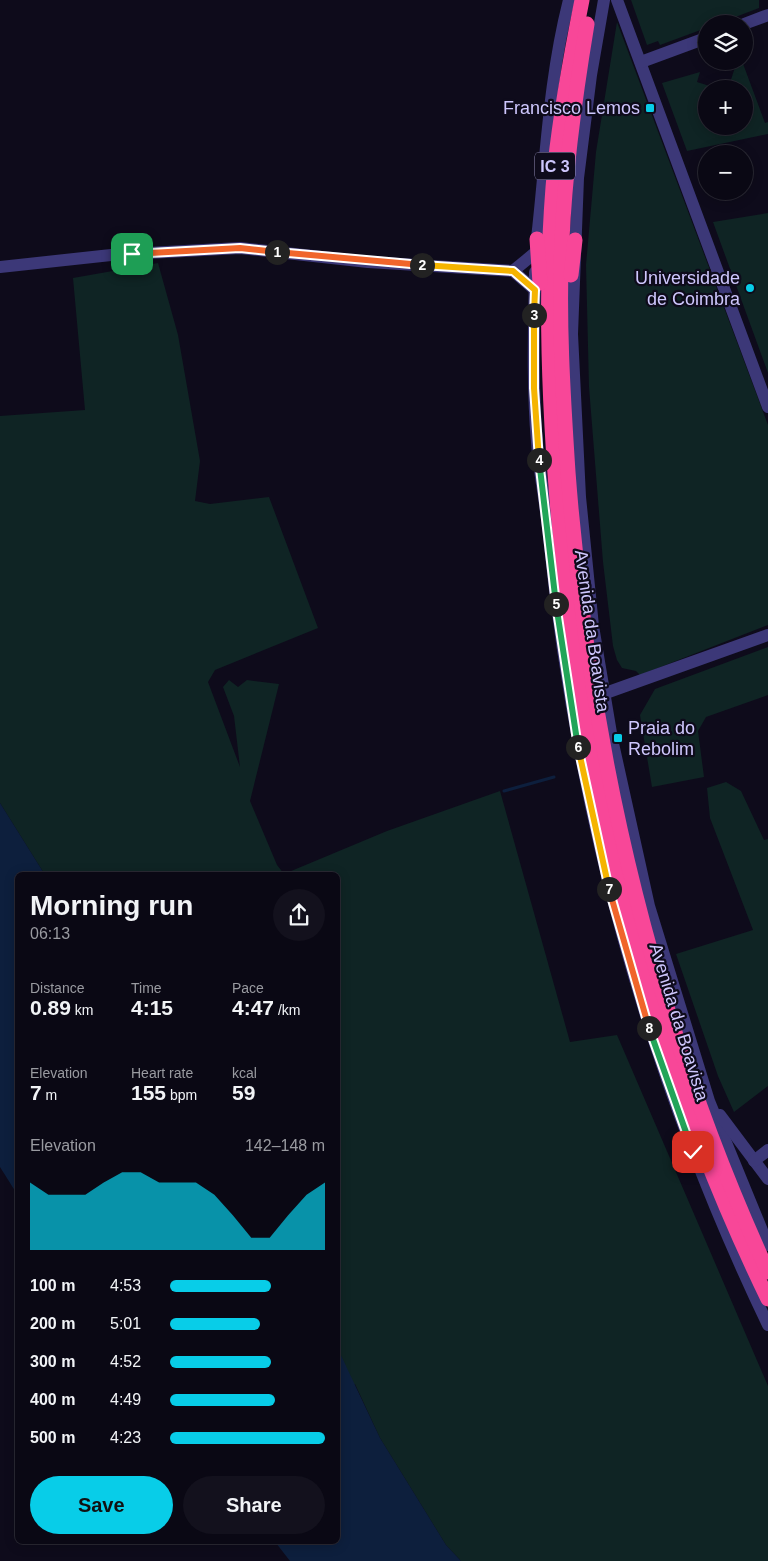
<!DOCTYPE html>
<html lang="en">
<head>
<meta charset="utf-8">
<style>
	body { margin:0; font-family:Arial,sans-serif; background:#13111d; color:#f1f3f6; height:100vh; display:flex; flex-direction:column; font-size:19px; white-space:nowrap }
	* { box-sizing:border-box; margin:0 }
	p { font-size:16px; color:#999aa0 }
	.icon { flex:none; width:28px; height:28px; fill:none; stroke:currentColor; stroke-width:2; stroke-linecap:round; stroke-linejoin:round }
	.map { position:relative; flex:1; overflow:hidden }
	.panel { position:absolute; left:15px; top:872px; width:325px; height:672px; display:flex; flex-direction:column; background:#0a0814; border-radius:8px; box-shadow:0 2px 12px #0003,0 0 0 1px #2a2934 }
	.panel>* { flex:none }
	.tools { position:absolute; left:698px; top:15px; display:grid; gap:10px }
	.tools a { display:grid; place-items:center; width:55px; height:55px; border-radius:50%; background:#0a0814; box-shadow:0 2px 12px #0003,0 0 0 1px #2a2934; font-size:25px }
	.pin { position:absolute; display:grid; place-items:center; width:42px; height:42px; color:#fff; margin:-21px; border-radius:10px; box-shadow:0 2px 8px #0006 }
	.km { position:absolute; width:25px; height:25px; margin:-12px; border-radius:50%; background:#222; color:#fff; font-size:14px; line-height:25px; text-align:center }
	.round { display:grid; place-items:center; flex:none; width:52px; height:52px; border-radius:26px; background:#13111d }
	.summary { display:flex; align-items:center; justify-content:space-between; height:85px; padding:0 15px }
	h1 { font-size:28px; font-weight:700; line-height:38px }
	.metrics { display:grid; grid-template-columns:repeat(3,1fr); gap:8px; height:85px; padding:5px 15px }
	.metrics div { display:grid; align-content:center }
	.metrics b { font-size:21px; font-weight:700 }
	.metrics small { font-size:14px; font-weight:400 }
	.metrics p { font-size:14px }
	.chart { height:140px; padding:10px 15px }
	.chart p { display:flex; justify-content:space-between }
	.chart svg { width:100%; height:90px; margin-top:5px; fill:#08cde8; opacity:.7 }
	.action { display:flex; gap:10px; margin-top:auto; padding:10px 15px }
	.action a { flex:1; height:58px; border-radius:30px; background:#08cde8; color:#111; font-size:20px; font-weight:700; line-height:58px; text-align:center }
	.action a+a { background:#13111d; color:#f1f3f6 }
	ul { padding:0 15px; list-style:none; font-size:16px }
	li { display:grid; grid-template-columns:80px 60px 1fr; align-items:center; height:38px }
	li i { height:12px; border-radius:6px; background:#08cde8 }
	.map>svg:first-child { display:block }
	.green { fill:#0f2424 }
	.water { fill:#0d1f3d }
	.lines { fill:none; stroke-linecap:round; stroke-linejoin:round }
	.stream { stroke:#0d1f3d; stroke-width:3 }
	.minor { stroke:#3c3878; stroke-width:12 }
	.highway { stroke:#f84798; stroke-width:15 }
	.split-1-casing { stroke:#fff; stroke-width:10 }
	.split-2-casing { stroke:#fff; stroke-width:10 }
	.split-3-casing { stroke:#fff; stroke-width:10 }
	.split-4-casing { stroke:#fff; stroke-width:10 }
	.split-5-casing { stroke:#fff; stroke-width:10 }
	.split-6-casing { stroke:#fff; stroke-width:10 }
	.split-7-casing { stroke:#fff; stroke-width:10 }
	.split-8-casing { stroke:#fff; stroke-width:10 }
	.split-9-casing { stroke:#fff; stroke-width:10 }
	.split-1 { stroke:#f0652b; stroke-width:6 }
	.split-2 { stroke:#f0652b; stroke-width:6 }
	.split-3 { stroke:#f5b400; stroke-width:6 }
	.split-4 { stroke:#f5b400; stroke-width:6 }
	.split-5 { stroke:#22a559; stroke-width:6 }
	.split-6 { stroke:#22a559; stroke-width:6 }
	.split-7 { stroke:#f5b400; stroke-width:6 }
	.split-8 { stroke:#f0652b; stroke-width:6 }
	.split-9 { stroke:#22a559; stroke-width:6 }
	.poi-dot { fill:#08cde8; stroke:#0e0b1b; stroke-width:2 }
	.labels { text-anchor:middle; dominant-baseline:central; stroke-width:4.5; stroke-linejoin:round; paint-order:stroke }
	.shield { fill:#0e0b1b; stroke:#948fb9; stroke-width:1 }
	.shield-label { font-size:16px; font-weight:bold; fill:#cec7fd }
	.poi-label { font-size:18px; fill:#cec7fd; stroke:#0e0b1b; text-anchor:end }
	.street-label { font-size:18px; fill:#cec7fd; stroke:#0e0b1b }
</style>
</head>
<body>
<div class="map">
<svg width="768" height="1561" viewBox="0 0 768 1561">
	<rect width="100%" height="100%" fill="#0e0b1b"/>
	<g class="green">
		<polygon points="631,0 759,0 759,8 717,24 706,24 706,28 660,45 658,41 647,45"/>
		<polygon points="617,22 768,425 768,625 640,675 636,671 622,668 617,660 613,646 603,562 589,387 586,265 596,152"/>
		<polygon points="737,61 742,61 765,123 768,122 768,134 687,151 662,83 700,72 697,82 719,89 706,89 706,126 744,126 744,89 728,89"/>
		<polygon points="768,213 768,373 713,222"/>
		<polygon points="158,263 178,335 200,461 195,501 210,504 269,497 318,628 215,670 208,682 240,767 234,716 223,687 229,680 238,687 247,680 279,684 250,801 277,865 284,874 387,831 500,791 570,1042 617,1035 768,1386 768,1561 461,1561 446,1545 380,1438 355,1384 338,1392 338,875 45,875 0,803 0,416 85,410 73,278"/>
		<polygon points="768,647 768,695 706,717 698,731 704,777 652,787 640,715 655,689"/>
		<polygon points="726,782 741,791 764,840 768,839 768,1086 734,1112 718,1076 676,954 753,930 710,818 707,788"/>
	</g>
	<g class="water">
		<polygon points="0,803 45,875 18,875 17,1194 0,1167"/>
		<polygon points="338,1349 380,1438 446,1545 461,1561 290,1561 276,1543 338,1542"/>
	</g>
	<g class="lines">
		<polyline class="stream" points="504,791 554,777"/>
		<g class="minor">
			<polyline points="604,0 591,75 578,178 572,334 580,497 593,626 612,739 649,906 709,1101 768,1245"/>
			<polyline points="617,0 768,407"/>
			<polyline points="744,24 768,15"/>
			<polyline points="641,62 706,38"/>
			<path d="M536,247C546,164 548,82 569,0"/>
			<polyline points="0,267 111,255 240,248 368,262 513,271 535,290"/>
			<polyline points="513,271 536,252"/>
			<path d="M535,272C534,329 532,385 537,442C539,471 545,499 548,528C576,809 646,1070 768,1325"/>
			<polyline points="603,694 768,635"/>
			<polyline points="720,1115 768,1179"/>
			<polyline points="754,1161 768,1150"/>
		</g>
		<g class="highway">
			<path d="M582,0C571,55 561,110 555,165C544,276 548,389 557,500C580,777 647,1049 768,1299"/>
			<path d="M587,24C575,96 565,168 562,240C558,317 563,395 568,472C589,747 652,1020 768,1272"/>
			<polyline points="537,239 540,283"/>
			<polyline points="571,275 575,240"/>
		</g>
	</g>
	<g class="lines">
		<g class="split-1-casing">
			<polyline id="split-1" points="132,254 240,248 277,252"/>
		</g>
		<g class="split-2-casing">
			<polyline id="split-2" points="277,252 422,265"/>
		</g>
		<g class="split-3-casing">
			<polyline id="split-3" points="422,265 513,271 535,290 534,315"/>
		</g>
		<g class="split-4-casing">
			<polyline id="split-4" points="534,315 534,388 539,460"/>
		</g>
		<g class="split-5-casing">
			<polyline id="split-5" points="539,460 556,604"/>
		</g>
		<g class="split-6-casing">
			<polyline id="split-6" points="556,604 578,747"/>
		</g>
		<g class="split-7-casing">
			<polyline id="split-7" points="578,747 609,889"/>
		</g>
		<g class="split-8-casing">
			<polyline id="split-8" points="609,889 649,1028"/>
		</g>
		<g class="split-9-casing">
			<polyline id="split-9" points="649,1028 693,1152"/>
		</g>
		<use href="#split-1" class="split-1"/>
		<use href="#split-2" class="split-2"/>
		<use href="#split-3" class="split-3"/>
		<use href="#split-4" class="split-4"/>
		<use href="#split-5" class="split-5"/>
		<use href="#split-6" class="split-6"/>
		<use href="#split-7" class="split-7"/>
		<use href="#split-8" class="split-8"/>
		<use href="#split-9" class="split-9"/>
	</g>
	<g class="poi-dot">
		<rect x="645" y="103" width="10" height="10" rx="2.5"/>
		<circle cx="750" cy="288" r="5"/>
		<rect x="613" y="733" width="10" height="10" rx="2.5"/>
	</g>
	<g class="labels">
		<rect class="shield" x="535" y="152.5" width="40" height="27" rx="4"/>
		<g class="shield-label">
			<text x="555" y="166">IC 3</text>
		</g>
		<g class="poi-label">
			<text x="640" y="108">Francisco Lemos</text>
			<text x="740" y="278">Universidade<tspan x="740" dy="21">de Coimbra</tspan></text>
			<text x="628" y="728" text-anchor="start">Praia do<tspan x="628" dy="21">Rebolim</tspan></text>
		</g>
		<g class="street-label">
			<text transform="translate(592 631) rotate(82)">Avenida da Boavista</text>
			<text transform="translate(679 1022) rotate(73)">Avenida da Boavista</text>
		</g>
	</g>
</svg>
<div class="tools">
<a><svg class="icon" aria-label="layers" viewBox="0 0 24 24"><path d="M12 4l9 5-9 5-9-5zM3 14l9 5 9-5"/></svg></a>
<a>+</a>
<a>−</a>
</div>
<div class="pin" style="left:132px;top:254px;background:#1e9e55"><svg class="icon" aria-label="arrive" viewBox="0 0 24 24"><path d="M6 21V4h12l-3 4 3 4H6"/></svg></div>
<div class="pin" style="left:693px;top:1152px;background:#d93025"><svg class="icon" aria-label="check" viewBox="0 0 24 24"><path d="M5 12l5 5 9-10"/></svg></div>
<b class="km" style="left:277px;top:252px">1</b>
<b class="km" style="left:422px;top:265px">2</b>
<b class="km" style="left:534px;top:315px">3</b>
<b class="km" style="left:539px;top:460px">4</b>
<b class="km" style="left:556px;top:604px">5</b>
<b class="km" style="left:578px;top:747px">6</b>
<b class="km" style="left:609px;top:889px">7</b>
<b class="km" style="left:649px;top:1028px">8</b>
<section class="panel">
<div class="summary"><div><h1>Morning run</h1><p>06:13</p></div><a class="round"><svg class="icon" aria-label="share" viewBox="0 0 24 24"><path d="M12 15V3M7 8l5-5 5 5M5 13v7h14v-7"/></svg></a></div>
<div class="metrics">
<div><p>Distance</p><b>0.89<small> km</small></b></div>
<div><p>Time</p><b>4:15</b></div>
<div><p>Pace</p><b>4:47<small> /km</small></b></div>
</div>
<div class="metrics">
<div><p>Elevation</p><b>7<small> m</small></b></div>
<div><p>Heart rate</p><b>155<small> bpm</small></b></div>
<div><p>kcal</p><b>59</b></div>
</div>
<div class="chart"><p><span>Elevation</span>142–148 m</p>
<svg viewBox="0 0 160 44" preserveAspectRatio="none"><path d="M0 44V11L10 17L20 17L30 17L40 11L50 6L60 6L70 11L80 11L90 11L100 17L110 27L120 38L130 38L140 27L150 17L160 11V44z"/></svg>
</div>
<ul>
<li><b>100 m</b>4:53<i style="width:65%"></i></li>
<li><b>200 m</b>5:01<i style="width:58%"></i></li>
<li><b>300 m</b>4:52<i style="width:65%"></i></li>
<li><b>400 m</b>4:49<i style="width:68%"></i></li>
<li><b>500 m</b>4:23<i style="width:100%"></i></li>
</ul>
<div class="action"><a>Save</a><a>Share</a></div>
</section>
</div>
</body>
</html>
